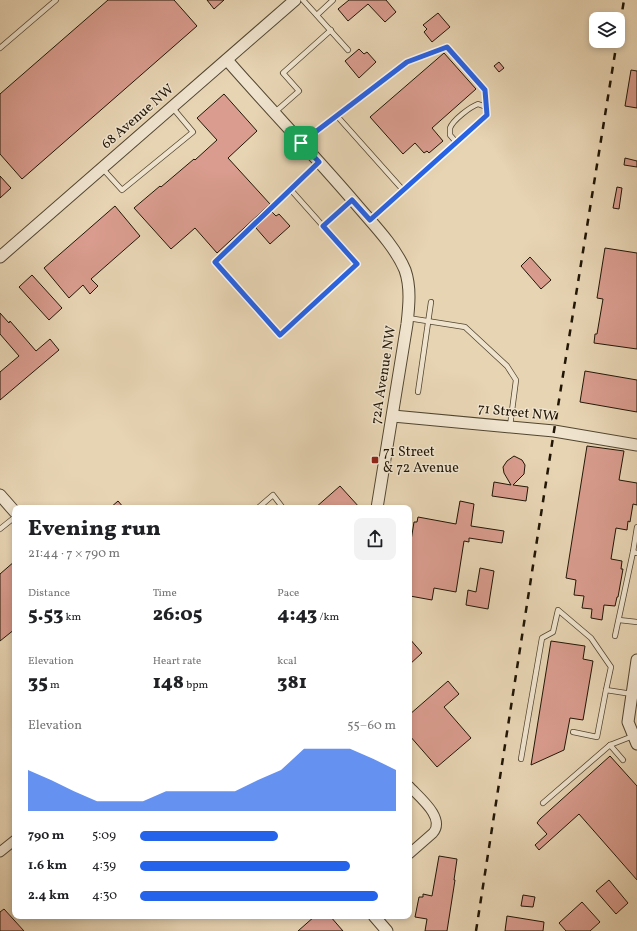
<!DOCTYPE html>
<html lang="en">
<head>
<meta charset="utf-8">
<style>
	body { margin:0; font-family:Vollkorn,serif; background:#f2f2f2; color:#202124; height:100vh; display:flex; flex-direction:column; font-size:15px; white-space:nowrap }
	* { box-sizing:border-box; margin:0 }
	p { font-size:13px; color:#757577 }
	.icon { flex:none; width:22px; height:22px; fill:none; stroke:currentColor; stroke-width:2; stroke-linecap:round; stroke-linejoin:round }
	.map { position:relative; flex:1; overflow:hidden }
	.side { position:absolute; left:12px; top:505px; width:400px; height:414px; display:flex; flex-direction:column; background:#fff; border-radius:8px; box-shadow:0 2px 6px #0003 }
	.side>* { flex:none }
	.buttons { position:absolute; left:589px; top:12px; display:grid; gap:8px }
	.buttons a { display:grid; place-items:center; width:36px; height:36px; border-radius:8px; background:#fff; box-shadow:0 2px 6px #0003; font-size:20px }
	.pin { position:absolute; display:grid; place-items:center; width:34px; height:34px; color:#fff; margin:-17px; border-radius:8px; box-shadow:0 2px 6px #0006 }
	.round { display:grid; place-items:center; flex:none; width:42px; height:42px; border-radius:8px; background:#f2f2f2 }
	.overview { display:flex; align-items:center; justify-content:space-between; height:68px; padding:0 16px }
	h1 { font-size:22px; font-weight:800; line-height:30px }
	.stats { display:grid; grid-template-columns:repeat(3,1fr); gap:6px; height:68px; padding:4px 16px }
	.stats div { display:grid; align-content:center }
	.stats b { font-size:20px; font-weight:800 }
	.stats small { font-size:11px; font-weight:400 }
	.stats p { font-size:11px }
	.chart { height:112px; padding:8px 16px }
	.chart p { display:flex; justify-content:space-between }
	.chart svg { width:100%; height:72px; margin-top:4px; fill:#2563eb; opacity:.7 }
	ul { padding:0 16px; list-style:none; font-size:13px }
	li { display:grid; grid-template-columns:64px 48px 1fr; align-items:center; height:30px }
	li i { height:10px; border-radius:5px; background:#2563eb }
	.map>svg:first-child { display:block }
	.building { fill:#d99c8e; stroke:#211606 }
	.lines { fill:none; stroke-linecap:round; stroke-linejoin:round }
	.service-casing { stroke:#524631; stroke-width:6 }
	.minor-casing { stroke:#524631; stroke-width:11 }
	.tertiary-casing { stroke:#524631; stroke-width:13 }
	.service { stroke:#efe3ce; stroke-width:4.5 }
	.minor { stroke:#efe3ce; stroke-width:9 }
	.tertiary { stroke:#efe3ce; stroke-width:11 }
	.rail { stroke:#211606; stroke-width:2.5; stroke-dasharray:7 7; stroke-linecap:butt }
	.route-casing { stroke:#fff; stroke-width:8 }
	.route { stroke:#2563eb; stroke-width:5 }
	.poi-dot { fill:#8f2418; stroke:#efe3ce; stroke-width:1.5 }
	.labels { text-anchor:middle; dominant-baseline:central; stroke-width:3; stroke-linejoin:round; paint-order:stroke }
	.street-label { font-size:14px; fill:#211606; stroke:#efe3ce }
	.poi-label { font-size:14px; fill:#211606; stroke:#efe3ce; text-anchor:start }
</style>
</head>
<body>
<div class="map">
<svg width="637" height="931" viewBox="0 0 637 931">
	<rect width="100%" height="100%" fill="#e7d4b3"/>
	<filter id="stains"><feTurbulence type="fractalNoise" baseFrequency=".005" numOctaves="4"/><feColorMatrix values="0 0 0 0 .2 0 0 0 0 .09 0 0 0 0 .02 0 0 0 .5 -.17"/></filter>
	<radialGradient id="worn" r=".72"><stop offset=".6" stop-color="#630" stop-opacity="0"/><stop offset="1" stop-color="#630" stop-opacity=".3"/></radialGradient>
	<g class="building">
		<polygon points="108,0 174,0 197,26 22,179 0,154 0,94"/>
		<polygon points="207,0 224,0 214,9"/>
		<polygon points="349,0 386,0 396,12 385,22 368,4 348,21 338,9"/>
		<polygon points="438,13 450,27 432,42 424,32 427,29 423,25"/>
		<polygon points="359,49 364,54 367,52 376,62 359,78 345,61"/>
		<polygon points="444,53 476,89 432,128 443,141 429,153 427,151 424,153 415,143 403,154 370,117"/>
		<polygon points="499,62 504,68 499,72 494,66"/>
		<polygon points="631,70 637,71 637,108 625,106"/>
		<polygon points="224,94 257,131 228,158 270,204 217,253 195,228 171,249 134,208 160,186 161,187 194,159 195,160 217,140 197,118"/>
		<polygon points="625,158 637,161 637,167 624,165"/>
		<polygon points="0,176 11,188 0,198"/>
		<polygon points="617,187 622,188 619,209 613,208"/>
		<polygon points="115,206 140,236 91,279 98,286 90,294 83,285 69,298 44,268"/>
		<polygon points="272,212 276,216 279,214 290,226 270,244 256,228"/>
		<polygon points="605,248 637,253 637,349 594,343 595,334 597,334 603,299 597,298"/>
		<polygon points="530,257 551,280 541,289 521,266"/>
		<polygon points="32,275 62,308 49,320 19,287"/>
		<polygon points="0,313 9,323 10,321 36,351 50,339 59,350 0,400 0,372 19,356 0,334"/>
		<polygon points="585,371 637,380 637,412 580,402"/>
		<polygon points="587,446 624,451 619,480 637,483 637,505 633,504 630,522 628,521 627,530 616,528 611,559 622,561 621,569 623,569 618,597 617,597 615,606 604,605 602,620 591,618 592,609 582,608 584,596 574,595 576,580 566,578"/>
		<polygon points="514,456 522,460 525,465 524,474 513,485 528,487 526,501 492,496 494,482 511,485 504,473 503,467 507,461"/>
		<polygon points="340,486 360,508 315,508"/>
		<polygon points="118,501 124,508 110,508"/>
		<polygon points="460,501 474,504 471,526 504,531 502,543 469,538 469,542 464,541 456,592 434,588 432,600 410,596 411,590 409,590 409,553 414,522 417,522 418,517 456,524"/>
		<polygon points="15,561 15,629 0,641 0,574"/>
		<polygon points="480,568 494,571 488,609 466,605 468,590 476,592"/>
		<polygon points="409,638 422,653 409,665"/>
		<polygon points="551,641 585,646 583,659 593,661 583,720 570,718 564,750 531,765"/>
		<polygon points="448,681 459,694 444,707 471,738 437,767 409,735 409,715"/>
		<polygon points="610,756 637,786 637,880 579,814 539,850 535,845 547,834 537,823 540,819"/>
		<polygon points="439,856 457,859 454,880 455,880 447,931 425,931 427,919 415,917 419,897 423,897 423,894 432,896"/>
		<polygon points="609,880 628,903 616,914 596,891"/>
		<polygon points="523,895 535,897 533,907 521,906"/>
		<polygon points="582,902 600,922 590,931 566,931 559,923"/>
		<polygon points="4,909 24,931 0,931 0,912"/>
		<polygon points="315,916 330,916 343,931 298,931"/>
		<polygon points="507,916 544,922 543,931 505,931"/>
	</g>
	<g class="lines">
		<g class="service-casing">
			<g id="service">
				<polyline points="303,0 348,50"/>
				<polyline points="317,15 333,0"/>
				<polyline points="0,48 56,0"/>
				<polyline points="274,113 299,91 283,73 331,30"/>
				<polyline points="337,116 403,190"/>
				<polyline points="301,143 407,62 447,47 485,90 486,107"/>
				<polyline points="319,162 215,262 280,335 357,264 323,226 352,200"/>
				<polyline points="102,168 122,190 193,132 172,107"/>
				<polyline points="291,190 323,226"/>
				<path d="M370,220L487,115L486,107L478,104C470,107 453,120 450,128C450,130 450,133 450,135L456,142"/>
				<polyline points="408,318 465,327 507,366 516,380 510,426"/>
				<polyline points="418,392 431,302"/>
				<polyline points="258,508 273,495 283,508"/>
				<polyline points="0,529 15,517"/>
				<polyline points="633,552 637,527"/>
				<polyline points="619,620 637,622"/>
				<polyline points="615,636 633,552 637,553"/>
				<polyline points="573,732 597,737 606,690"/>
				<polyline points="610,745 623,760"/>
				<polyline points="521,759 542,638 553,632 558,610 591,638 611,667 606,690 632,694"/>
				<polyline points="543,803 610,745 633,736"/>
			</g>
		</g>
		<g class="minor-casing">
			<g id="minor">
				<path d="M409,786C419,797 446,818 433,833L409,854"/>
				<polyline points="0,852 15,840"/>
			</g>
		</g>
		<g class="tertiary-casing">
			<g id="tertiary">
				<path d="M227,60C269,108 314,155 356,204C372,223 395,246 405,270C411,287 409,306 407,324L377,508"/>
				<polyline points="0,257 295,0"/>
				<polyline points="393,416 554,431 637,445"/>
				<polyline points="0,495 15,512"/>
				<polyline points="637,660 628,722 637,744"/>
				<polyline points="374,916 387,931"/>
			</g>
		</g>
		<use href="#service" class="service"/>
		<use href="#minor" class="minor"/>
		<use href="#tertiary" class="tertiary"/>
		<g class="rail">
			<polyline points="618,37 624,0"/>
			<polyline points="476,931 554,431 617,41"/>
		</g>
	</g>
	<g class="lines">
		<g class="route-casing">
			<polygon id="route" points="447,47 485,90 487,115 370,220 352,200 323,226 357,264 280,335 215,262 319,162 301,143 407,62"/>
		</g>
		<use href="#route" class="route"/>
	</g>
	<rect class="poi-dot" x="371" y="456" width="8" height="8" rx="2"/>
	<g class="labels">
		<g class="street-label">
			<text transform="translate(138 117) rotate(-41)">68 Avenue NW</text>
			<text transform="translate(384 375) rotate(-81)">72A Avenue NW</text>
			<text transform="translate(517 413) rotate(6)">71 Street NW</text>
		</g>
		<g class="poi-label">
			<text x="383" y="452">71 Street<tspan x="383" dy="16">&amp; 72 Avenue</tspan></text>
		</g>
	</g>
	<rect width="100%" height="100%" filter="url(#stains)"/>
	<rect width="100%" height="100%" fill="url(#worn)"/>
</svg>
<div class="buttons">
<a><svg class="icon" aria-label="layers" viewBox="0 0 24 24"><path d="M12 4l9 5-9 5-9-5zM3 14l9 5 9-5"/></svg></a>
</div>
<div class="pin" style="left:301px;top:143px;background:#1e9e55"><svg class="icon" aria-label="arrive" viewBox="0 0 24 24"><path d="M6 21V4h12l-3 4 3 4H6"/></svg></div>
<section class="side">
<div class="overview"><div><h1>Evening run</h1><p>21:44 · 7 × 790 m</p></div><a class="round"><svg class="icon" aria-label="share" viewBox="0 0 24 24"><path d="M12 15V3M7 8l5-5 5 5M5 13v7h14v-7"/></svg></a></div>
<div class="stats">
<div><p>Distance</p><b>5.53<small> km</small></b></div>
<div><p>Time</p><b>26:05</b></div>
<div><p>Pace</p><b>4:43<small> /km</small></b></div>
</div>
<div class="stats">
<div><p>Elevation</p><b>35<small> m</small></b></div>
<div><p>Heart rate</p><b>148<small> bpm</small></b></div>
<div><p>kcal</p><b>381</b></div>
</div>
<div class="chart"><p><span>Elevation</span>55–60 m</p>
<svg viewBox="0 0 160 44" preserveAspectRatio="none"><path d="M0 44V19L10 25L20 32L30 38L40 38L50 38L60 32L70 32L80 32L90 32L100 25L110 19L120 6L130 6L140 6L150 12L160 19V44z"/></svg>
</div>
<ul>
<li><b>790 m</b>5:09<i style="width:54%"></i></li>
<li><b>1.6 km</b>4:39<i style="width:82%"></i></li>
<li><b>2.4 km</b>4:30<i style="width:93%"></i></li>
</ul>
</section>
</div>
</body>
</html>
